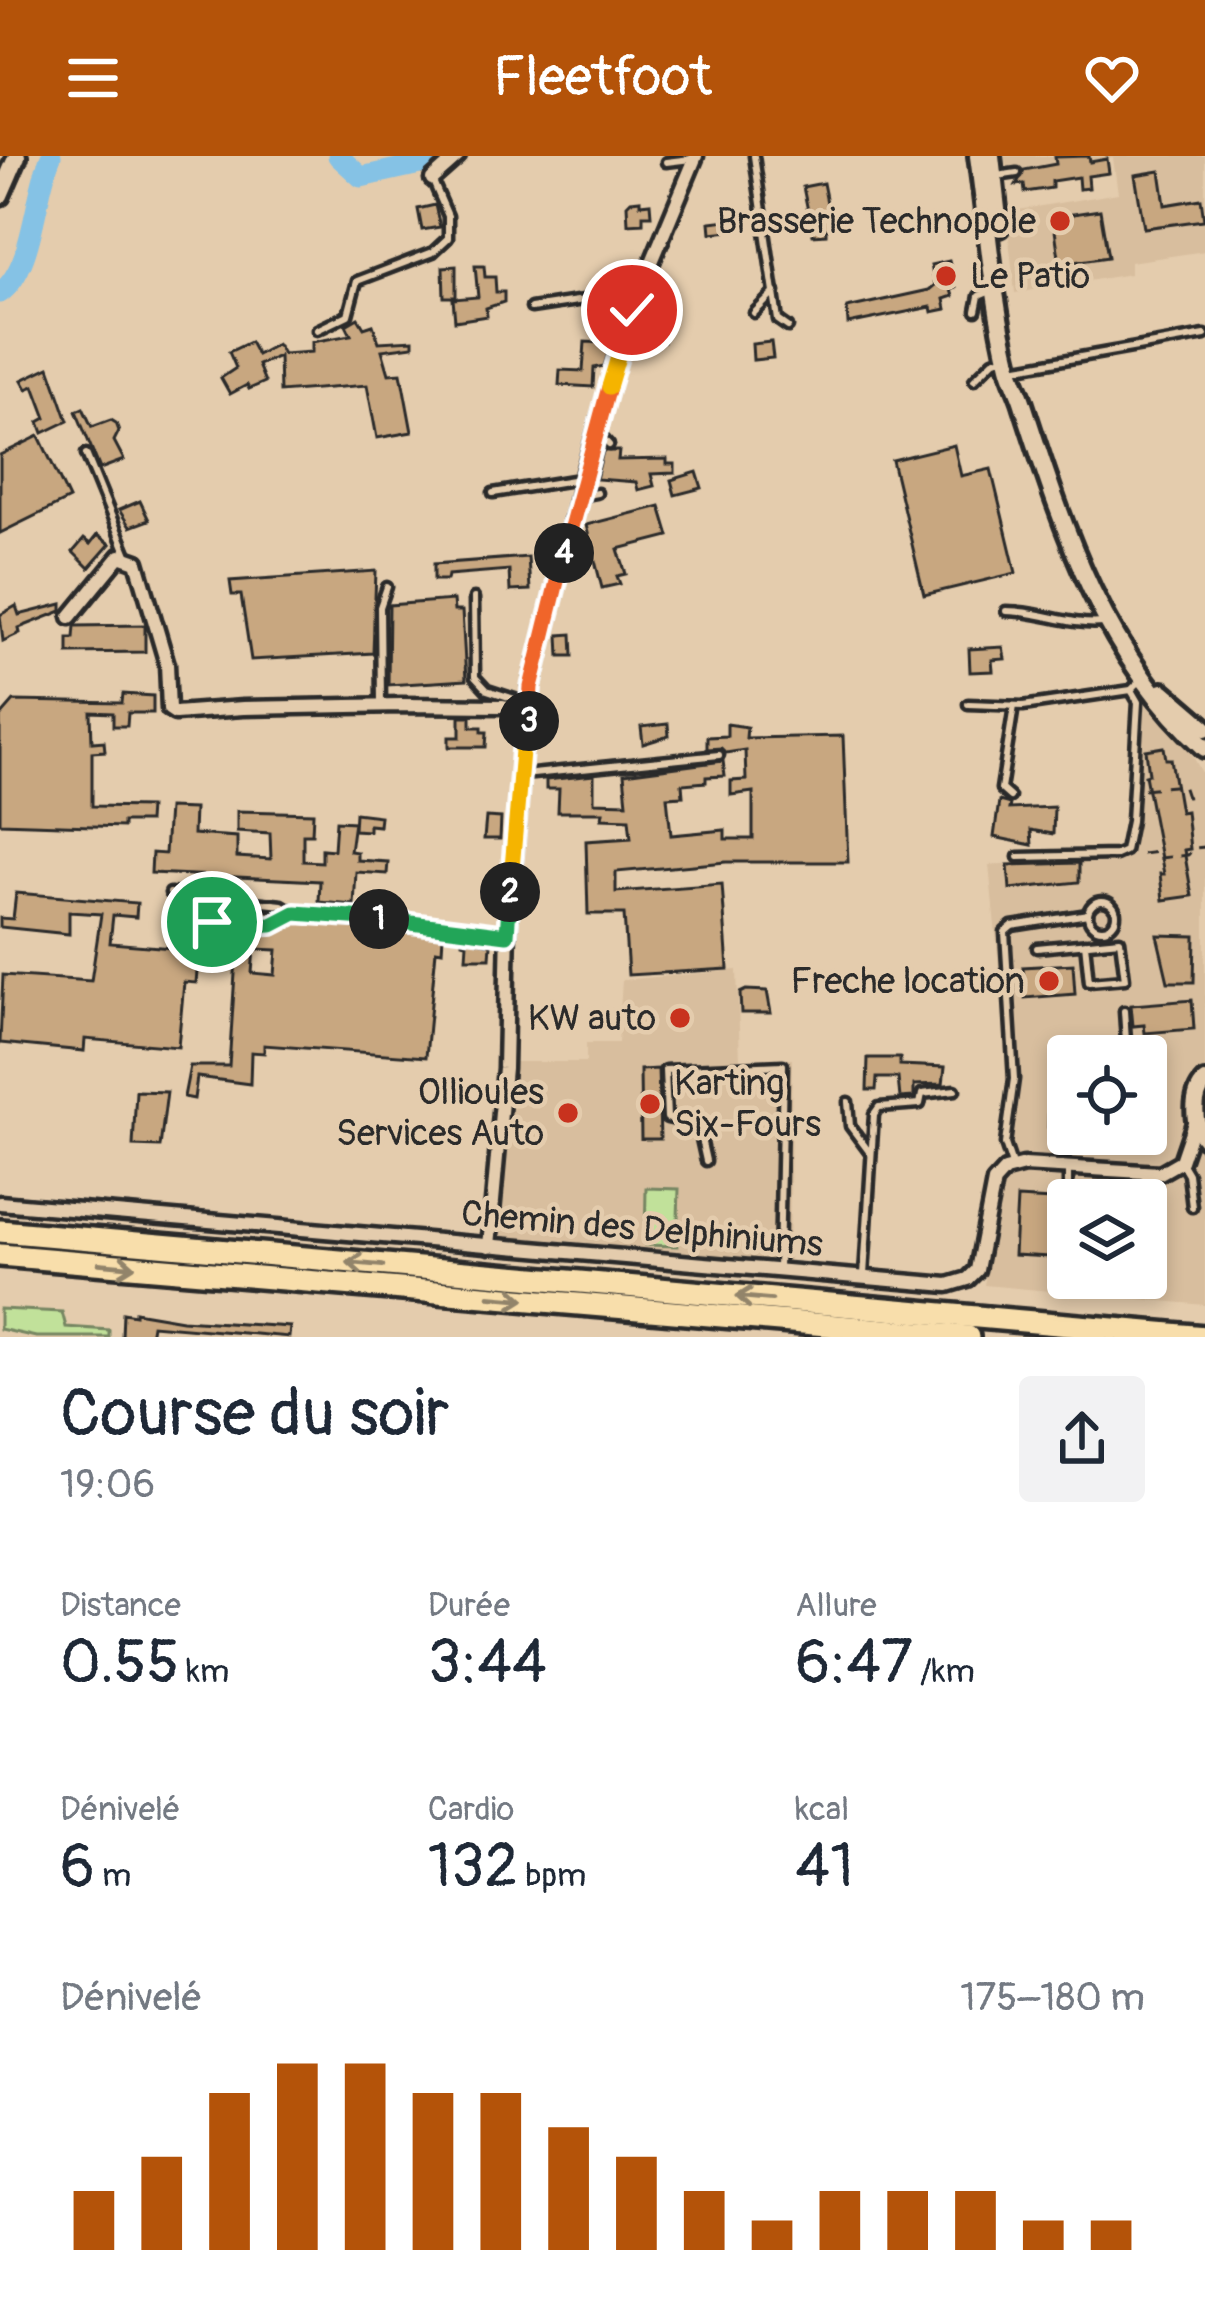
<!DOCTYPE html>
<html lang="fr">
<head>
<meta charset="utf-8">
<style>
	body { margin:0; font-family:Pangolin,sans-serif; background:#f2f2f3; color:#1f2937; height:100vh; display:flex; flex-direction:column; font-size:45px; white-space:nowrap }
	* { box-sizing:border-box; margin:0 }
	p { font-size:39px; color:#747a83 }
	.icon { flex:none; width:66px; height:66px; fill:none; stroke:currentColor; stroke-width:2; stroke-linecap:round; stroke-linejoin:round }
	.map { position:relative; height:1181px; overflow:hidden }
	.panel { display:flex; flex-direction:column; background:#fff; flex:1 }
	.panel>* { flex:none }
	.tools { position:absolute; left:1047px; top:879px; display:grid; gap:24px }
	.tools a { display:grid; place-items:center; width:120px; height:120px; border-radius:12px; background:#fff; box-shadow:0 6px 18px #0003; font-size:60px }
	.pin { position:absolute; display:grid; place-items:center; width:102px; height:102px; color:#fff; margin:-51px; border:6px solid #fff; border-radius:50%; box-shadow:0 3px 12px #0007 }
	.km { position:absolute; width:60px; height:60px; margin:-30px; border-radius:50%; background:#222; color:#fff; font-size:33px; line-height:60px; text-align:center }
	.round { display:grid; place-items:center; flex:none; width:126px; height:126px; border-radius:12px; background:#f2f2f3 }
	.summary { display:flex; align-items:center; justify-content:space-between; height:204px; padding:0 60px }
	h1 { font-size:66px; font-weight:600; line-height:90px }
	.figures { display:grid; grid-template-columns:repeat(3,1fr); gap:18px; height:204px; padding:12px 60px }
	.figures div { display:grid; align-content:center }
	.figures b { font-size:60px; font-weight:600 }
	.figures small { font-size:33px; font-weight:400 }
	.figures p { font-size:33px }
	.chart { height:336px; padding:24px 60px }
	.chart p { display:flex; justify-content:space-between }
	.chart svg { width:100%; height:216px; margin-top:12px; stroke:#b45309; stroke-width:6 }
	header { display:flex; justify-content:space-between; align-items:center; height:156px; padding:0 60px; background:#b45309; color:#fff; font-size:54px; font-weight:600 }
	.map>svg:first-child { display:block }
	.built { fill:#d8be9e; fill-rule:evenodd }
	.green { fill:#c1e19a; stroke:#768662; stroke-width:3 }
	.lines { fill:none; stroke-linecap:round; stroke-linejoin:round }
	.river { stroke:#85c2e5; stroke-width:21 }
	.building { fill:#c8a780; stroke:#2b2b2b; stroke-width:3; fill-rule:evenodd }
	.lane-casing { stroke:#2b2b2b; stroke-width:15 }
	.street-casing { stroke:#2b2b2b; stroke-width:21 }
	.secondary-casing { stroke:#2b2b2b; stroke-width:26 }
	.highway-casing { stroke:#2b2b2b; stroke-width:30 }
	.path { stroke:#2b2b2b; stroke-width:3; stroke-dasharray:12 9; stroke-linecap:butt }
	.lane { stroke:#e4ccad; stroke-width:6 }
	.street { stroke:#e4ccad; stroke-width:12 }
	.secondary { stroke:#e4ccad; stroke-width:16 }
	.highway { stroke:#f8deab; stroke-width:21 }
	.oneway { stroke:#92846b }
	.split-1-casing { stroke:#fff; stroke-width:24 }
	.split-2-casing { stroke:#fff; stroke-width:24 }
	.split-3-casing { stroke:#fff; stroke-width:24 }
	.split-4-casing { stroke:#fff; stroke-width:24 }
	.split-5-casing { stroke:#fff; stroke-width:24 }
	.split-6-casing { stroke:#fff; stroke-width:24 }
	.split-1 { stroke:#22a559; stroke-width:15 }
	.split-2 { stroke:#22a559; stroke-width:15 }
	.split-3 { stroke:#f5b400; stroke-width:15 }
	.split-4 { stroke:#f0652b; stroke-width:15 }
	.split-5 { stroke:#f0652b; stroke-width:15 }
	.split-6 { stroke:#f5b400; stroke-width:15 }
	.poi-dot { fill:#c8321e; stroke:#e4ccad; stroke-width:4.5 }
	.labels { text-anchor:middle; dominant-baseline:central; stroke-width:9; stroke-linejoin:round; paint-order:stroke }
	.poi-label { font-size:36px; fill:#2b2b2b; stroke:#e4ccad; text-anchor:end }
	.street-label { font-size:36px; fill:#2b2b2b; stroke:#e4ccad }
</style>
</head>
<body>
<header><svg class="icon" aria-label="menu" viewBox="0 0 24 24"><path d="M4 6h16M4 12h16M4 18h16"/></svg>Fleetfoot<svg class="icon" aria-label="heart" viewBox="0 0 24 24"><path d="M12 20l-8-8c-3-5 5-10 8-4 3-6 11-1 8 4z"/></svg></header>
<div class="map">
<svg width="1205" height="1181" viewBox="0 0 1205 1181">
	<rect width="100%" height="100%" fill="#e4ccad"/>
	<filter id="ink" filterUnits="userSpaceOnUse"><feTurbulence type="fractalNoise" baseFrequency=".00833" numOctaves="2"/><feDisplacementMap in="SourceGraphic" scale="24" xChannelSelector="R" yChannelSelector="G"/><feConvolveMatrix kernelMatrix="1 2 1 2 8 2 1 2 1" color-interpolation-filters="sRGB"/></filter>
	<g filter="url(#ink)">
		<g class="built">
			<polygon points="1005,0 1205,0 1205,95 1130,106 1130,118 1015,137 1006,56 1118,37 1113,2 1006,14"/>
			<path d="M1143,546L1190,595L1205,622V1149L984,1129L1008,980L1003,851L989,709L1132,698ZM1068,900H1146V978H1068ZM1068,1044H1146V1122H1068Z"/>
			<polygon points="737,814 740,904 792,903 789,1108 500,1082 512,906 586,906 586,887 618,887 622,824"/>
		</g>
		<g class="green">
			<polygon points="646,1032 679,1033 677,1090 645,1089"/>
			<polygon points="0,1153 62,1156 66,1171 109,1174 109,1181 36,1181 0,1173"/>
		</g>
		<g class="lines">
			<g class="river">
				<polyline points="338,0 361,21 420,8 432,0"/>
				<path d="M0,137C34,113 34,38 51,0"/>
			</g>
		</g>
		<g class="building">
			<polygon points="1089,0 1090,6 1107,3 1109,17 1088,20 1089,32 1079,33 1078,21 1052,25 1052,32 1025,36 1024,28 1016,29 1024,14 1056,8 1055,1"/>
			<polygon points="1160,15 1165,49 1201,43 1204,64 1144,72 1135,19"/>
			<polygon points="823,27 832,72 826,73 826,78 813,79 803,31"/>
			<polygon points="640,44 640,48 650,47 651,59 643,59 643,67 628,68 627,49 631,45"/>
			<polygon points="435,49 440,71 422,74 418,53"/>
			<polygon points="1100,54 1108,101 1060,108 1053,61"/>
			<polygon points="737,63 739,74 711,77 710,66"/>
			<polygon points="949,105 956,132 951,134 953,140 944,143 946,153 932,156 931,151 848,168 847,152 929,134 935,129 931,109"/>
			<polygon points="456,110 456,141 444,141 443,111"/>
			<polygon points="475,110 484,110 485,121 495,121 496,136 504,136 504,146 486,152 487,160 455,165 453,143 478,141"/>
			<polygon points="647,144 647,165 661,162 664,186 640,189 638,170"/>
			<polygon points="358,162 364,172 373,169 379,186 413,184 413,190 382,194 389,218 401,217 412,276 377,282 367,229 280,236 279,200 258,209 265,226 249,233 247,229 230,238 221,222 236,212 229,196 250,186 257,199 277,188 283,198 312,196 312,186 351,179 346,169"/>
			<polygon points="606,181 613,182 604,210 594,212 593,231 559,229 560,214 583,215 585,186 606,187"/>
			<polygon points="771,186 773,202 753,204 752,188"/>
			<polygon points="49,211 68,265 43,277 39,266 46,262 34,230 27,233 22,224"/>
			<polygon points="83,252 92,271 111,264 116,267 119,275 114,285 124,304 100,313 76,255"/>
			<polygon points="39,280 69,343 0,377 0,299"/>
			<polygon points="954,289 961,320 991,313 1016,417 924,439 892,304"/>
			<polygon points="603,295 619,295 618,304 667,303 667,308 675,308 675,317 651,318 654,330 638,334 636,326 596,323"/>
			<polygon points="697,316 702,332 675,339 671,324"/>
			<polygon points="140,345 149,364 130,371 119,354"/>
			<polygon points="660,350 669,380 618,393 626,418 617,420 620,428 602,432 586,369"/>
			<polygon points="97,379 110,388 89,412 73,396 84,383 90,388"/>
			<polygon points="528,401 530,434 510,435 509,414 448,419 447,424 434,424 434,408"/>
			<polygon points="376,415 373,497 251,504 241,439 232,439 230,425"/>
			<polygon points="453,444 454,455 462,455 466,524 388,529 389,449"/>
			<polygon points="62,448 62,455 19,472 20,477 3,485 0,459 16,450 19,459"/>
			<polygon points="145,469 145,496 68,497 68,482 74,482 75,470"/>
			<polygon points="572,478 573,500 560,500 559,479"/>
			<polygon points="1003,491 1005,503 992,504 993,515 970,516 969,493"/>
			<polygon points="123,538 153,540 153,557 128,557 127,570 113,570 113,557 91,556 92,586 104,585 105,595 92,596 92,650 149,651 148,666 123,666 123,671 0,667 0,561 14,545 122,547"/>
			<polygon points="460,560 471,560 471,571 482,571 482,576 487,576 486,591 449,591 449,581 460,581"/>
			<polygon points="668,568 669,580 643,588 641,571"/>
			<polygon points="727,568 747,571 746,582 843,580 848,706 726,706 616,716 616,736 722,728 728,813 628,819 624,758 588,758 586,685 631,682 629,663 602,662 603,656 558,656 559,633 546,633 546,624 594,619 594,646 627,647 624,618 723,605 725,620 706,621 706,626 682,628 683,640 667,641 671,679 725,674 725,683 753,683 753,636 731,639 731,625 746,624 745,594 726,597 721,592 707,593 707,581 727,580"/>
			<polygon points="1164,591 1166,603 1171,603 1180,656 1186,655 1190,693 1184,694 1192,740 1163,744 1160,718 1164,718 1145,619 1149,618 1146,594"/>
			<polygon points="999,645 1010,648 1009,653 1054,651 1053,678 1031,674 1032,689 994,681"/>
			<polygon points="168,652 194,653 193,678 237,681 237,701 271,703 270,677 237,675 237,655 313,657 312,678 303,678 303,705 322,706 322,693 334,694 336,665 354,666 350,695 357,696 357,704 388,706 387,718 356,716 354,749 319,746 320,725 151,717 152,697 165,698"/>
			<polygon points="355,657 380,660 379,670 369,669 369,675 354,674"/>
			<polygon points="486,661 501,662 500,683 484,683"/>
			<polygon points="1079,707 1079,726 1010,733 1008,709"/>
			<polygon points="16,737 137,747 136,761 113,759 110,787 184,793 184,803 198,804 196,827 184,826 178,891 85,883 84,895 0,887 3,819 91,825 101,758 69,756 69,778 0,771 0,762 13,763"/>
			<polygon points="210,749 279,756 279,758 240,762 210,759"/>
			<path d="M297,765L443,780L442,795L436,794L426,901L264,889V897L251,896L250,928L197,921L194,943L184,941L190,910H229L237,787L210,785V773L239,777L277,776ZM254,793L277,794L275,819L252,817Z"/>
			<polygon points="1157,779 1195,780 1194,826 1168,826"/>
			<polygon points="462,782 491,788 490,802 466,802 467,787 462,786"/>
			<polygon points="1073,808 1075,838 1025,842 1023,811"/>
			<polygon points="746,834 767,835 771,857 741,857 740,837"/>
			<polygon points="1192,844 1194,873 1145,877 1144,869 1133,870 1131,849"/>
			<polygon points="868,902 900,902 900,909 945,911 943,928 914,929 914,941 900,942 898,922 877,922 876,934 867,934"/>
			<polygon points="658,913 660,983 641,983 640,914"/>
			<polygon points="1049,930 1068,930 1068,972 1048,971"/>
			<polygon points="136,935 167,936 160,991 133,990"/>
			<polygon points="1017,1042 1068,1045 1068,1102 1014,1099"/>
			<polygon points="135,1156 182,1164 290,1171 289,1181 152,1169 150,1181 122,1181 123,1157 135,1159"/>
		</g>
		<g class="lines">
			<g class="lane-casing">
				<g id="lane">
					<polyline points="754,0 778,164 788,171"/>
					<polyline points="666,6 691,3"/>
					<polyline points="997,20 1017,17"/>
					<polyline points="531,152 604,141 645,121 653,132"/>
					<polyline points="976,155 979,140 993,134"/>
					<polyline points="754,157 775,136"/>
					<polyline points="317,174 348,159 357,125 433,96 448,82 448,60 432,23"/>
					<polyline points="1018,212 1205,179"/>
					<polyline points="974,224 993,205 1004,201"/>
					<polyline points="598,277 609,289"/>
					<polyline points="86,298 128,401"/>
					<polyline points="493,337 579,323"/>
					<polyline points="581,340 597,337"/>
					<polyline points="474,442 475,521 487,534 527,547"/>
					<path d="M1006,455C1040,455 1069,470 1103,467"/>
					<polyline points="381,547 380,451 387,431"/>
					<polyline points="968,548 1023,550 1131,534 1142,523"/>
					<polyline points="523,619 719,599"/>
					<polyline points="1010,641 1001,633 1014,550"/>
					<polyline points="1018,701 1116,699 1125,695 1131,665 1138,546 1131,534"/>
					<polyline points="170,737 282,749 295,757 507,779"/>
					<circle cx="1102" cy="759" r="14"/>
					<polyline points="212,766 240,770 277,768 295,757"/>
					<polyline points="1037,792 1120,784 1125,823 1089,826 1085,787"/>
					<polyline points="1124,855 1127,900"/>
					<polyline points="848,946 850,970 870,997"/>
					<polyline points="706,1005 698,969 667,962 665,914 783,909 779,1112"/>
					<polyline points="1182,1008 1188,1018 1192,1051"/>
					<polyline points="1012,1009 1005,988 1014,923 1005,776 1012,770 1088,758"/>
					<polyline points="1068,1036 1068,1012"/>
					<polyline points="864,1119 874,958 879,951 920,948 922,938 955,934"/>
				</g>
			</g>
			<g class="street-casing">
				<g id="street">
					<polyline points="432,23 458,0"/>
					<polyline points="70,461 120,400 137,406 167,508 169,553 175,557 243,552 401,549 503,550 530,556"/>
					<polyline points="0,1047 948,1129 968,1123 977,1114 994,1026 1005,1014 1024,1009 1160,1017 1181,1005 1195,964"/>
					<polyline points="489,1090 505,912 508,769 522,595 530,562 531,531 584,316 632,154 696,0"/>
				</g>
			</g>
			<g class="secondary-casing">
				<g id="secondary">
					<path d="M978,0C988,70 992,142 1009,210C1012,222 1018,233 1022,245C1063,372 1103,500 1205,592"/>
					<polyline points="991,0 999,71"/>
					<polyline points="0,39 17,0"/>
					<polyline points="1163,536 1205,572"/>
					<path d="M1205,926C1192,939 1192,969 1205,982"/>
				</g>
			</g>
			<g class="highway-casing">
				<g id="highway">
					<polyline points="0,1075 1205,1181"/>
					<polyline points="0,1099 968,1181"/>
				</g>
			</g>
			<g class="path">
				<polyline points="1144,633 1183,629 1187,641 1198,640"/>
				<polyline points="1142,698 1158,696 1160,702 1188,699 1194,692 1205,691"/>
			</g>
			<use href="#lane" class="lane"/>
			<use href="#street" class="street"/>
			<use href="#secondary" class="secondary"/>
			<use href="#highway" class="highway"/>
		</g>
		<defs><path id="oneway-shaft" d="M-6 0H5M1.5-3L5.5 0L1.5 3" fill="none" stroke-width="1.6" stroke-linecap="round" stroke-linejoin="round" transform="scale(3)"/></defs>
		<g class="oneway">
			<use href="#oneway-shaft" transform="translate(365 1108) rotate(-175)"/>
			<use href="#oneway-shaft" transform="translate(117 1109) rotate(5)"/>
			<use href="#oneway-shaft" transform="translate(507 1142) rotate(5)"/>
			<use href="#oneway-shaft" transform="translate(754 1142) rotate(-175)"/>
		</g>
	</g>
	<g class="lines" filter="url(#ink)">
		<g class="split-1-casing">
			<polyline id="split-1" points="212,766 240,770 272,769 295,757 379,763"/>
		</g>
		<g class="split-2-casing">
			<polyline id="split-2" points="379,763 507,779 510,736"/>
		</g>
		<g class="split-3-casing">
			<polyline id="split-3" points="510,736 522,595 529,565"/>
		</g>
		<g class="split-4-casing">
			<polyline id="split-4" points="529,565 531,531 564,397"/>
		</g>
		<g class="split-5-casing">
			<polyline id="split-5" points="564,397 609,231"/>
		</g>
		<g class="split-6-casing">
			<polyline id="split-6" points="609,231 632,154"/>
		</g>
		<use href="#split-1" class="split-1"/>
		<use href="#split-2" class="split-2"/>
		<use href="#split-3" class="split-3"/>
		<use href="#split-4" class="split-4"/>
		<use href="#split-5" class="split-5"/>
		<use href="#split-6" class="split-6"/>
	</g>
	<g class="poi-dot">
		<circle cx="1060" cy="65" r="12"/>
		<circle cx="946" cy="120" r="12"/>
		<circle cx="1049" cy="825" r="12"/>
		<circle cx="680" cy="862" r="12"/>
		<circle cx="650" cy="948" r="12"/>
		<circle cx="568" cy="957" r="12"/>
	</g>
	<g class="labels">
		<g class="poi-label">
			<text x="1036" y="65">Brasserie Technopole</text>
			<text x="970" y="120" text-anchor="start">Le Patio</text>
			<text x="1025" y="825">Freche location</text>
			<text x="656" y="862">KW auto</text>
			<text x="674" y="927" text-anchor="start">Karting<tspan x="674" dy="41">Six-Fours</tspan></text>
			<text x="544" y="936">Ollioules<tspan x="544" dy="41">Services Auto</tspan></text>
		</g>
		<g class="street-label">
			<text transform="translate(642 1073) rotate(5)">Chemin des Delphiniums</text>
		</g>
	</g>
</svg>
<div class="tools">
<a><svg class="icon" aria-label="locate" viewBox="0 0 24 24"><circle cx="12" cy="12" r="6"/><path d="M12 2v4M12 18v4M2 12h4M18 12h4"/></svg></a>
<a><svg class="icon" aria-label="layers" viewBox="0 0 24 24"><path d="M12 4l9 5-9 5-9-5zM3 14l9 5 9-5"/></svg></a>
</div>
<div class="pin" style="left:212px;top:766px;background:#1e9e55"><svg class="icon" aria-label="arrive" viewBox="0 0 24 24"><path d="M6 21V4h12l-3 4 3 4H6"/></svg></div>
<div class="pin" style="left:632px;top:154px;background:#d93025"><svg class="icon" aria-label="check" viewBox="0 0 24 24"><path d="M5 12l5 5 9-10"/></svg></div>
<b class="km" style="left:379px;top:763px">1</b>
<b class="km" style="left:510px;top:736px">2</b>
<b class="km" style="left:529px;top:565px">3</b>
<b class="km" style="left:564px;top:397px">4</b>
</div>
<section class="panel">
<div class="summary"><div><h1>Course du soir</h1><p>19:06</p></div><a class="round"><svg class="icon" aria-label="share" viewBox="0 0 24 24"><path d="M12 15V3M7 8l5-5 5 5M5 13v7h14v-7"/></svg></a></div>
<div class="figures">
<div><p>Distance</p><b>0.55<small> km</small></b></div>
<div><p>Durée</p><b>3:44</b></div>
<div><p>Allure</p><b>6:47<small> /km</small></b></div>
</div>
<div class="figures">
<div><p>Dénivelé</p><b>6<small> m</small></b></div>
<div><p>Cardio</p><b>132<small> bpm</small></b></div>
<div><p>kcal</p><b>41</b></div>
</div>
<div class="chart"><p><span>Dénivelé</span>175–180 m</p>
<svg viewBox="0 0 160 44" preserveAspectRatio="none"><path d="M5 44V32M15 44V25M25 44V12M35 44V6M45 44V6M55 44V12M65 44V12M75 44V19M85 44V25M95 44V32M105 44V38M115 44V32M125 44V32M135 44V32M145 44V38M155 44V38"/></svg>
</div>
</section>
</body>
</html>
